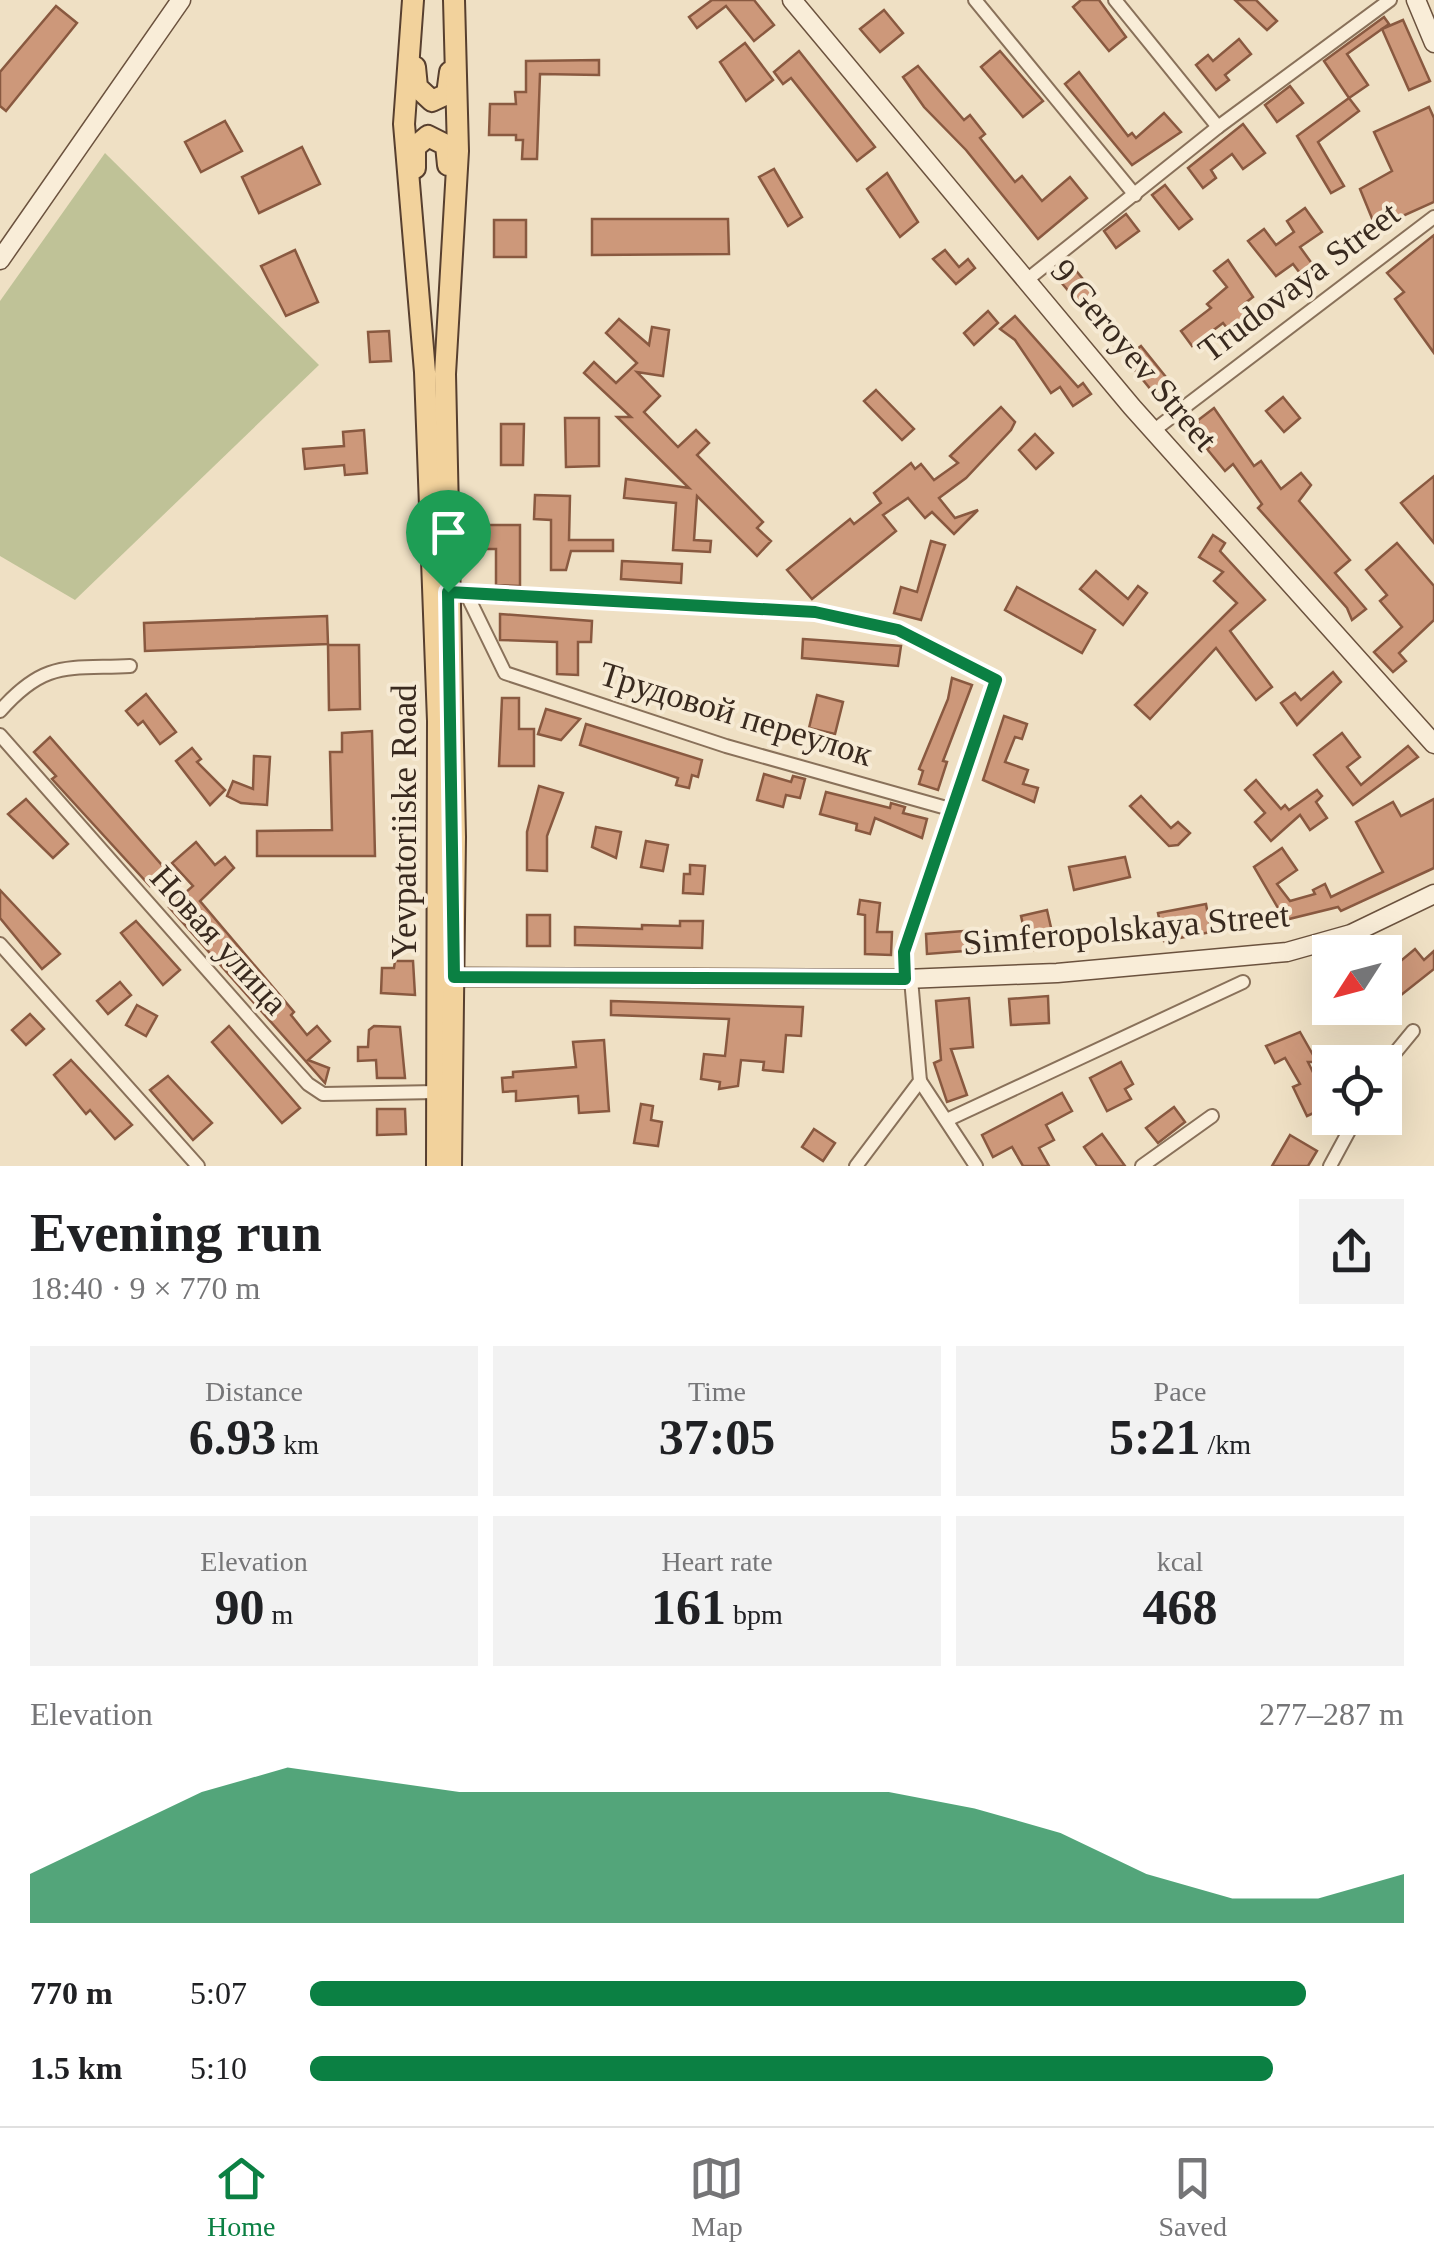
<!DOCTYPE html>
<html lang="en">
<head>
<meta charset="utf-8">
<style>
	body { margin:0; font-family:Georgia,serif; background:#f2f2f2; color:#202124; height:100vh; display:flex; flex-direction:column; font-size:38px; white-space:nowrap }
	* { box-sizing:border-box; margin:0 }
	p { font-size:32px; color:#757577 }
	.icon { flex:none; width:55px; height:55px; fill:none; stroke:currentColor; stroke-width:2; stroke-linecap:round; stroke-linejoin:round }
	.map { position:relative; height:1166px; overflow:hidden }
	.sheet { display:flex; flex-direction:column; background:#fff; flex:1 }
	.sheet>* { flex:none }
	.needle { width:65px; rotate:234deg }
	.buttons { position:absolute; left:1312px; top:935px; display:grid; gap:20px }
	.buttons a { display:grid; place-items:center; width:90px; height:90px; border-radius:0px; background:#fff; box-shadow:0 10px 40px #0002; font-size:50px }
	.pin { position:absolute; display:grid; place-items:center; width:85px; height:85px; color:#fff; margin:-102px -42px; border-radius:50% 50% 50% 0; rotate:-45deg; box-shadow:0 0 10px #0007 }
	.pin .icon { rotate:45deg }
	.round { display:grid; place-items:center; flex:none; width:105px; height:105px; border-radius:0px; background:#f2f2f2 }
	.head { display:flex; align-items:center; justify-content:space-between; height:170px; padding:0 30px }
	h1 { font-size:55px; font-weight:700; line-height:75px }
	.figures { display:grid; grid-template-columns:repeat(3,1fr); gap:15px; height:170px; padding:10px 30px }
	.figures div { display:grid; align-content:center; border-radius:0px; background:#f2f2f2; text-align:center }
	.figures b { font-size:50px; font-weight:700 }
	.figures small { font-size:28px; font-weight:400 }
	.figures p { font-size:28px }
	.chart { height:280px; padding:20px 30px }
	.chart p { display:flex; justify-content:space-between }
	.chart svg { width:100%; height:180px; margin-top:10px; fill:#0b8043; opacity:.7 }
	ul { padding:0 30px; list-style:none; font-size:32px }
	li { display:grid; grid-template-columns:160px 120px 1fr; align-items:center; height:75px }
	li i { height:25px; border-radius:12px; background:#0b8043 }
	.tabs { display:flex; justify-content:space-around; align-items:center; height:140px; border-top:2px solid #e0e0e0; background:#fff; font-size:28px; color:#757577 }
	.tabs a { display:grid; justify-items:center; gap:5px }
	.tabs .on { color:#0b8043 }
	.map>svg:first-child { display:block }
	.cemetery { fill:#bfc297 }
	.building { fill:#cd987a; stroke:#895940; stroke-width:2.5 }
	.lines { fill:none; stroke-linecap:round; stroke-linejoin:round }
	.street-casing { stroke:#89715a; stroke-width:16 }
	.secondary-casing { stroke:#6b523e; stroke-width:21 }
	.primary-casing { stroke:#573f2f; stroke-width:24 }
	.street { stroke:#f9edd8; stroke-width:12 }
	.secondary { stroke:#f9edd8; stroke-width:18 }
	.primary { stroke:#f2d29c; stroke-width:20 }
	.route-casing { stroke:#fff; stroke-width:20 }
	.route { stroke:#0b8043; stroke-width:12 }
	.labels { text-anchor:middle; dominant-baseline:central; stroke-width:8; stroke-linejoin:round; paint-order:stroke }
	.street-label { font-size:35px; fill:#392a1f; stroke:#f6ead4 }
</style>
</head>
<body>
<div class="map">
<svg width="1434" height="1166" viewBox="0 0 1434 1166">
	<rect width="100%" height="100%" fill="#efe0c4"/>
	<polygon class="cemetery" points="105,153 319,365 75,600 0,556 0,301"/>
	<g class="building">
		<polygon points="712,0 754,0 774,25 754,41 726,6 697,28 689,17"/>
		<polygon points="1081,0 1099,0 1126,37 1109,51 1073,7"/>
		<polygon points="1235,0 1256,0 1277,21 1267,30"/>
		<polygon points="56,6 77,23 6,111 0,106 0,72"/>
		<polygon points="884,10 903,33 880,52 860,29"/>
		<polygon points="1384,17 1389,24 1347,54 1368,85 1349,98 1324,61"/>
		<polygon points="1403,20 1430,81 1409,90 1382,29"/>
		<polygon points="1239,39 1251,54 1225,75 1229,80 1216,90 1196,65 1208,55 1213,61"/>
		<polygon points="745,43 773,80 746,101 720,62"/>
		<polygon points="799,51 875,147 857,161 791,78 783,84 774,72"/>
		<polygon points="1000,51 1043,101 1023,117 981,67"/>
		<polygon points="599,60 599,75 540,74 537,159 522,159 523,140 516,140 516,135 489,135 490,104 516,104 515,92 526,92 526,61"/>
		<polygon points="918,66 964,120 970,115 985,134 980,138 1015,182 1022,176 1042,201 1070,177 1087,198 1038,239 966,150 924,107 903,77"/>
		<polygon points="1079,72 1128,136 1132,133 1136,138 1164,113 1181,132 1132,165 1065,84"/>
		<polygon points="1290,86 1303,103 1277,122 1265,105"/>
		<polygon points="1349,98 1359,111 1318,142 1344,186 1331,193 1297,136"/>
		<polygon points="1429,107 1434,118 1434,202 1376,228 1360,189 1392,171 1374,132"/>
		<polygon points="225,121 242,151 201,172 185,142"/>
		<polygon points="1243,124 1265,153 1243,169 1232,154 1211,170 1216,178 1203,188 1188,168"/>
		<polygon points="302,147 320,184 259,213 242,177"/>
		<polygon points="774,169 802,217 788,226 759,177"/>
		<polygon points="887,173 918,222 900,237 867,189"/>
		<polygon points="1165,185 1192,219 1179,229 1152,195"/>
		<polygon points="1305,208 1322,232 1300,247 1318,272 1306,281 1293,264 1276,276 1248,241 1264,229 1276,245 1294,232 1287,221"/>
		<polygon points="1126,214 1139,231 1116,248 1104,231"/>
		<polygon points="592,219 728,219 729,254 592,255"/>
		<rect x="494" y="220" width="32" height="37"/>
		<polygon points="1434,235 1434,353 1395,299 1404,292 1387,273"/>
		<polygon points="295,250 318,302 286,316 261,266"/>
		<polygon points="945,250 959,267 968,259 975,268 956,284 933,259"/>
		<polygon points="1228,260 1253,297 1240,307 1253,322 1242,331 1235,321 1227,328 1223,323 1192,346 1181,331 1211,308 1207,304 1227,287 1214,271"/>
		<polygon points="1069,262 1096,295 1082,307 1054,274"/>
		<polygon points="988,311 998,323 974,345 964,333"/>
		<polygon points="1015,316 1078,387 1083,383 1091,394 1073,406 1060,387 1051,393 1015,340 1000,329"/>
		<polygon points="619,319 649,345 652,327 669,330 663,376 637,372 660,396 644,412 678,447 696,430 709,443 697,455 763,522 757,528 771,541 757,556 697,496 694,540 711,541 710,552 673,550 676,503 624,498 626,479 689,488 617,417 631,417 584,373 594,362 616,383 637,363 606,333"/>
		<polygon points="389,331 391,361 370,362 368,332"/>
		<polygon points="1141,346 1170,382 1158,392 1152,391 1125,358"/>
		<polygon points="876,390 914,429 902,440 864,401"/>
		<polygon points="1283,397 1300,418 1284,432 1266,411"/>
		<polygon points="1001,407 1015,422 1011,430 966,478 939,498 955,518 978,510 954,534 932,512 925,518 908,498 883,515 896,531 812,599 787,570 850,519 854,524 881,503 874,493 911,463 915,469 921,464 934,480 958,463 950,456"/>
		<polygon points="1214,408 1254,466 1261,461 1281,489 1301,473 1311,485 1299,501 1350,560 1335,573 1366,609 1352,620 1347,608 1258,508 1262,504 1233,464 1225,471 1207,449 1213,444 1197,421"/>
		<polygon points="565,418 599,418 599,466 566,467"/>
		<polygon points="501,424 524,424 523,465 501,465"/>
		<polygon points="364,430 367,473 345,475 344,465 305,469 303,449 344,446 343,432"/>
		<polygon points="1035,434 1053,453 1036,469 1019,450"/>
		<polygon points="1434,476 1434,543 1401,503"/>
		<polygon points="535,495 570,496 569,540 613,540 613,551 571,551 566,570 551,570 551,520 534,519"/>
		<polygon points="482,525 520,525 520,586 496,585 496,549 483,549"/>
		<polygon points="1213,535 1225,543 1220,551 1265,600 1230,631 1272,687 1256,700 1216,648 1150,719 1135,705 1237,603 1214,581 1223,572 1199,557"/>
		<polygon points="931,541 945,545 921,620 894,613 901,587 917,592"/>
		<polygon points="1397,543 1434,586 1434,620 1399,653 1406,661 1393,672 1374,652 1402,627 1380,601 1387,595 1366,570"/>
		<polygon points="622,561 682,564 681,583 621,579"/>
		<polygon points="1096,571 1128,599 1138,586 1147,593 1123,625 1080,589"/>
		<polygon points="1017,587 1095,630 1082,653 1005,610"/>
		<polygon points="500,614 592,621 591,642 578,642 578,675 557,674 557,642 500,640"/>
		<polygon points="327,616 328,644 145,651 144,623"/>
		<polygon points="803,639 901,646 898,666 802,658"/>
		<polygon points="328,645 359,645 360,709 329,710"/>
		<polygon points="1333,672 1341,682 1297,725 1281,703 1295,693 1301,700"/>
		<polygon points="952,678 972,685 943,761 947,762 938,790 919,784 923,771 919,769 948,699"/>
		<polygon points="146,694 176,732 160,744 143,721 138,725 126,711"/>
		<polygon points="817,695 843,702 835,734 809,728"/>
		<polygon points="502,698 519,698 519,729 534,729 534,766 499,766"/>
		<polygon points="546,709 580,719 561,740 538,734"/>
		<polygon points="1004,716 1027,724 1022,739 1015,737 1005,762 1028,770 1023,784 1038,788 1034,802 983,780"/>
		<polygon points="586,724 702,760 698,777 692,775 689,788 676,785 678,778 580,745"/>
		<polygon points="372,731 375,856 257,856 257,831 332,830 330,752 342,752 342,733"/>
		<polygon points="1342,733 1360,757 1347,767 1361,785 1408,746 1418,757 1353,805 1314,755"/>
		<polygon points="50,737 167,871 150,886 52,779 56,776 34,752"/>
		<polygon points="192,748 201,759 197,762 225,790 210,805 176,761"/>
		<polygon points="254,756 270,757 267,805 241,803 227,796 233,781 253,789"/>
		<polygon points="764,774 791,782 793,776 805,779 800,798 786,795 783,807 757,800"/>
		<polygon points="1256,780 1281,809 1285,805 1289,810 1317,790 1322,796 1316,802 1327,818 1310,830 1300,815 1271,841 1255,822 1265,813 1245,790"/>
		<polygon points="539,786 563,793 547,836 547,871 527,870 527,832"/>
		<polygon points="826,792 890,808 891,803 905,807 903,813 927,819 922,838 875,818 870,834 856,830 857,824 820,814"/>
		<polygon points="1141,796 1171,828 1178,822 1190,833 1178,845 1169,846 1130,806"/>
		<polygon points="26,799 68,844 53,858 8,814"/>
		<polygon points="1434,799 1434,868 1341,911 1338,907 1285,920 1254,867 1282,848 1297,870 1277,884 1290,901 1315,894 1313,890 1325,884 1331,897 1383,872 1356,822 1393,802 1401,816"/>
		<polygon points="596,827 621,832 616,858 592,847"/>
		<polygon points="646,841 668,845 663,871 641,867"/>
		<polygon points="196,842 215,865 225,857 234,868 200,901 294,1012 291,1015 307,1035 317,1026 330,1041 308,1060 329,1068 325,1083 169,907 193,886 172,863"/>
		<polygon points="1125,857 1130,877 1074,890 1069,867"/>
		<polygon points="690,865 705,866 703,894 683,893 684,874 690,874"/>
		<polygon points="0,890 60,954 42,969 0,918"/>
		<polygon points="860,900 880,903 877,932 892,932 891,955 865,954 865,915 858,914"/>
		<polygon points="1206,904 1211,932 1164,941 1158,913"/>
		<polygon points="1047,910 1055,945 1029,951 1021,916"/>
		<rect x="527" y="915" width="23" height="31"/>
		<polygon points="136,921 180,970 163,985 121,933"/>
		<polygon points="680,921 703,921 702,948 575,945 575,927 642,929 642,925 680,926"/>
		<polygon points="989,929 990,949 927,954 926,934"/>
		<polygon points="1415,949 1424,960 1434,951 1434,969 1367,1022 1356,1008 1385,1008 1385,974"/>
		<polygon points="395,961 413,961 415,995 381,993 382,968 394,968"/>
		<polygon points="120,982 131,995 108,1014 97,1001"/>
		<polygon points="1048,996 1049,1023 1011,1025 1009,999"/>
		<polygon points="969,998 973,1047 951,1049 967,1095 947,1102 934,1063 941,1060 936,1001"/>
		<polygon points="611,1001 803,1007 801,1036 786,1035 783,1072 763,1070 764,1062 741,1060 738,1086 719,1089 720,1082 701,1079 704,1054 725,1056 729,1019 611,1015"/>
		<polygon points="137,1005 157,1016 146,1036 126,1025"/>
		<polygon points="30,1014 44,1029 26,1045 12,1030"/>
		<polygon points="229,1026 300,1108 282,1123 212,1042"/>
		<polygon points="374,1026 400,1027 405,1078 377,1078 376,1060 358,1061 358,1047 368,1047 369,1030"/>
		<polygon points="1300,1032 1317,1062 1308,1062 1330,1107 1330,1118 1335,1118 1339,1128 1320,1110 1307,1116 1293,1087 1300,1084 1285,1058 1275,1063 1266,1046"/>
		<polygon points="604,1040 609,1111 579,1113 578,1096 516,1101 516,1091 503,1092 502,1078 513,1077 513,1072 576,1067 573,1042"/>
		<polygon points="71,1060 132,1125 115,1139 90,1110 86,1114 54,1075"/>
		<polygon points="1121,1062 1133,1084 1125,1089 1131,1099 1107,1111 1090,1078"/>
		<polygon points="168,1076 212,1123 193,1140 150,1090"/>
		<polygon points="1062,1093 1072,1111 1046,1125 1054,1140 1039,1148 1049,1166 1023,1166 1012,1147 993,1157 982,1135"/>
		<polygon points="641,1104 653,1106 651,1120 662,1122 658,1146 634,1143"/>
		<polygon points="1174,1107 1185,1122 1158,1143 1146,1128"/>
		<polygon points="377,1109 405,1109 406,1134 377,1135"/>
		<polygon points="814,1129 835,1143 823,1161 802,1147"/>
		<polygon points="1102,1134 1125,1166 1097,1166 1084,1147"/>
		<polygon points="1290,1135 1317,1151 1308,1166 1272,1166"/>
	</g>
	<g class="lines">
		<g class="street-casing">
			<g id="street">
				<polyline points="975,0 1135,195"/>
				<polyline points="1115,0 1218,127"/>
				<polyline points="1028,279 1218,127 1390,0"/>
				<polyline points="1153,431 1434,217"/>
				<polyline points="448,592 815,612 898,630 996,681 904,952 905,979"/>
				<polyline points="466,593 505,673 726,746 950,809"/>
				<path d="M0,711C45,660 67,669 130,666"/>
				<polyline points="0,735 308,1084 323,1094 437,1092"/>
				<polyline points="0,944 198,1166"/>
				<polyline points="1385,1065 1413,1031"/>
				<polyline points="920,1081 976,1166"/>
				<polyline points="949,1119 1243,982"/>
				<polyline points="856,1166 920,1081 911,979"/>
				<polyline points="1142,1166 1212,1116"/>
				<polyline points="1330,1166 1356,1118"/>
			</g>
		</g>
		<g class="secondary-casing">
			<g id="secondary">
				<polyline points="792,0 1132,407 1434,744"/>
				<polyline points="1416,0 1434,43"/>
				<polyline points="0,260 181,0"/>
				<polyline points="454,977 905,979 1057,973 1287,952 1351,934 1434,894"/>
			</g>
		</g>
		<g class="primary-casing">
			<g id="primary">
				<polyline points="413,0 404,124 425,372 438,721 437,1166"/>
				<polyline points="415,67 417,87 432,101 447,94 450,72"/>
				<polyline points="415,168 415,147 428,136 446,145 448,165"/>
				<polyline points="451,1166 455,837 445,374 458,151 454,0"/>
			</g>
		</g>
		<use href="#street" class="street"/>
		<use href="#secondary" class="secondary"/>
		<use href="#primary" class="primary"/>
	</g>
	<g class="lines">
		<g class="route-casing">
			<polygon id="route" points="448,592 815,612 898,630 996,680 904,952 905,979 454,977"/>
		</g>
		<use href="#route" class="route"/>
	</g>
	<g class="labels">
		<g class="street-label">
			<text transform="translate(1299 282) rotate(-37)">Trudovaya Street</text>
			<text transform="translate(1134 355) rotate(50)">9 Geroyev Street</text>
			<text transform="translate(736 714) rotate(17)">Трудовой переулок</text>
			<text transform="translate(404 822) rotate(-90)">Yevpatoriiske Road</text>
			<text transform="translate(1126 929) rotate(-5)">Simferopolskaya Street</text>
			<text transform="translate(219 940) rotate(48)">Новая улица</text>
		</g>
	</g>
</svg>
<div class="buttons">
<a><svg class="needle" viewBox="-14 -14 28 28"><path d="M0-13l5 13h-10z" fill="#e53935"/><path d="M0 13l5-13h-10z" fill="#757577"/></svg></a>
<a><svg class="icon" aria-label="locate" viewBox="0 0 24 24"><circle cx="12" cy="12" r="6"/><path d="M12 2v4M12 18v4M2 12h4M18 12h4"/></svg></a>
</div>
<div class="pin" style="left:448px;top:592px;background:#1e9e55"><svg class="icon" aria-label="arrive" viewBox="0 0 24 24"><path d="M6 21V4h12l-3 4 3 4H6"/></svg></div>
</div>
<section class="sheet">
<div class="head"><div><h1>Evening run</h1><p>18:40 · 9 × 770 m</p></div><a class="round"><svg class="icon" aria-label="share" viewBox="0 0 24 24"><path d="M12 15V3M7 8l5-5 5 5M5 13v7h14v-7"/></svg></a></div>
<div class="figures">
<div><p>Distance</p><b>6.93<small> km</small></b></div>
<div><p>Time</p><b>37:05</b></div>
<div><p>Pace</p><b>5:21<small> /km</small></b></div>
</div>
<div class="figures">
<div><p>Elevation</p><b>90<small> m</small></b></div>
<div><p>Heart rate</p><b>161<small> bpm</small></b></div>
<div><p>kcal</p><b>468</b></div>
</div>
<div class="chart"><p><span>Elevation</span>277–287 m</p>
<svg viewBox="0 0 160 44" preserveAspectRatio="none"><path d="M0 44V32L10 22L20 12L30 6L40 9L50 12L60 12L70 12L80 12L90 12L100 12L110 16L120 22L130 32L140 38L150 38L160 32V44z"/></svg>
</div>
<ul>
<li><b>770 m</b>5:07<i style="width:91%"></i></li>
<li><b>1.5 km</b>5:10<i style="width:88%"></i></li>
</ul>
</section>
<nav class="tabs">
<a class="on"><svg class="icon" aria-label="home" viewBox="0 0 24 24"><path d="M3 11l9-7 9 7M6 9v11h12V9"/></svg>Home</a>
<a><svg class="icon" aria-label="map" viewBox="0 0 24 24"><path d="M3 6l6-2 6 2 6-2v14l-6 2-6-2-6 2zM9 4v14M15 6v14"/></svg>Map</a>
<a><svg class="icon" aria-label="saved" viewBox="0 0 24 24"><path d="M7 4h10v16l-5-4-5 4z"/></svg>Saved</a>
</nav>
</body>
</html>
